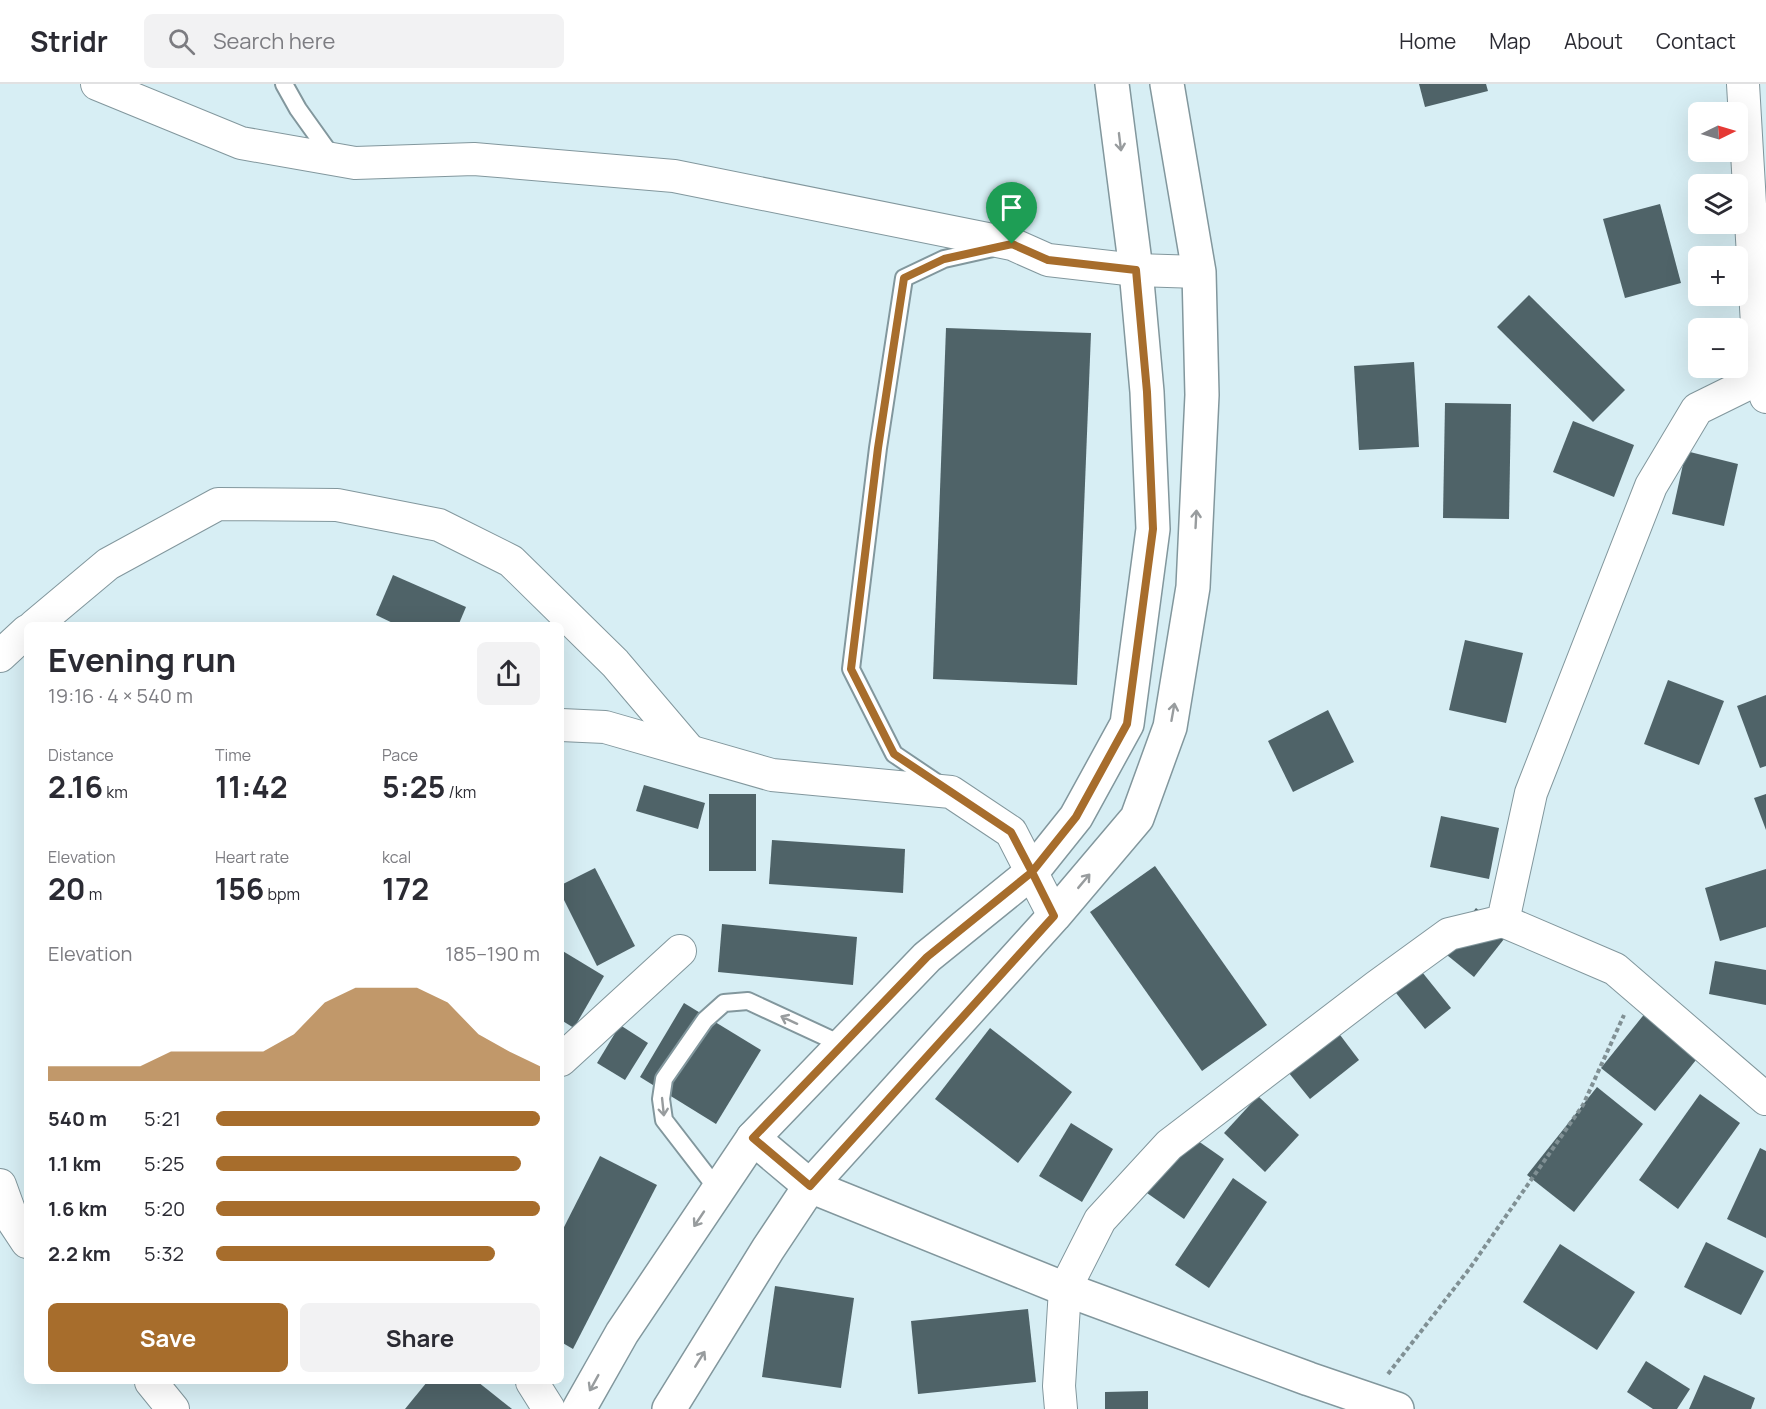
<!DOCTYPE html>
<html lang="en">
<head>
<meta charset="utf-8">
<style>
	body { margin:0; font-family:Manrope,sans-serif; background:#f2f2f3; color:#2b2b33; height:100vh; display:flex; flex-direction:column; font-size:22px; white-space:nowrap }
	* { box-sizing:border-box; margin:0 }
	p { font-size:20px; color:#7c7c81 }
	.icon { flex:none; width:33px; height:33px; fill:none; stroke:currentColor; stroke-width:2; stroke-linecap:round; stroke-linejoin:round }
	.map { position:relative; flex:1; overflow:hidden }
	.sheet { position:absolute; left:24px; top:538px; width:540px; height:762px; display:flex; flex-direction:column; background:#fff; border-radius:9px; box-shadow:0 6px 24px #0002 }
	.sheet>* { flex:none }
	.needle { width:39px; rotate:85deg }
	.fabs { position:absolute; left:1688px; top:18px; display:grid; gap:12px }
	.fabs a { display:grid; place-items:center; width:60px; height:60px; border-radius:9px; background:#fff; box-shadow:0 6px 24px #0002; font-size:30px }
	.pin { position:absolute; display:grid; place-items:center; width:51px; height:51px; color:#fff; margin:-62px -26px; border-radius:50% 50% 50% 0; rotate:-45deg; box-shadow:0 0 6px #0007 }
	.pin .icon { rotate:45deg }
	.round { display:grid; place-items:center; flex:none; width:63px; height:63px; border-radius:9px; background:#f2f2f3 }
	.headline { display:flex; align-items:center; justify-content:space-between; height:102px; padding:0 24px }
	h1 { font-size:33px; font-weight:700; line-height:45px }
	.stats { display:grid; grid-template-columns:repeat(3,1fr); gap:9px; height:102px; padding:6px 24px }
	.stats div { display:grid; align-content:center }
	.stats b { font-size:30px; font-weight:700 }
	.stats small { font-size:16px; font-weight:400 }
	.stats p { font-size:16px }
	.chart { height:168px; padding:12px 24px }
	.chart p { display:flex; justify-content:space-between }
	.chart svg { width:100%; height:108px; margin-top:6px; fill:#a76d2c; opacity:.7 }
	.cta { display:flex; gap:12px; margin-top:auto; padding:12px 24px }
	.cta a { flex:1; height:69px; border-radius:9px; background:#a76d2c; color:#fff; font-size:24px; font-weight:700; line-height:69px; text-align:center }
	.cta a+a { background:#f2f2f3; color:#2b2b33 }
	ul { padding:0 24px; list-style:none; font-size:20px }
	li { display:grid; grid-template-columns:96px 72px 1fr; align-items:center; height:45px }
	li i { height:15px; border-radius:8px; background:#a76d2c }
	header { display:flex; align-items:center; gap:36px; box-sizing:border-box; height:84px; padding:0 30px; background:#fff; border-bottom:2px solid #e1e1e2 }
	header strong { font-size:28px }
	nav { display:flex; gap:33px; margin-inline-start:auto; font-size:21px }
	.search { width:420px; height:54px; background:#f2f2f3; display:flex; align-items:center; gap:15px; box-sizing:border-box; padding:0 21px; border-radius:9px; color:#7c7c81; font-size:22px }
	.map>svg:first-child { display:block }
	.building { fill:#4f6368 }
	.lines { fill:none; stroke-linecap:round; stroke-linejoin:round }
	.service-casing { stroke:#82979d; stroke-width:20 }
	.minor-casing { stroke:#82979d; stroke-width:34 }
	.tertiary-casing { stroke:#82979d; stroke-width:36 }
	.path { stroke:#809094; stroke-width:4; stroke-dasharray:4.5 3; stroke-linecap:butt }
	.service { stroke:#fff; stroke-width:16 }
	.minor { stroke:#fff; stroke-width:32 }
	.tertiary { stroke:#fff; stroke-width:33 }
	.oneway { stroke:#989c9e }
	.route-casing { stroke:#fff; stroke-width:12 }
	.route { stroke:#a76d2c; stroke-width:8 }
</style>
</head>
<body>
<header>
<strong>Stridr</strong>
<div class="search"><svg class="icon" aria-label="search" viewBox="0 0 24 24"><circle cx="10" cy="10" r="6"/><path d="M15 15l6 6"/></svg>Search here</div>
<nav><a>Home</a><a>Map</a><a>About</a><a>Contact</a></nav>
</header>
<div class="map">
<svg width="1766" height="1325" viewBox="0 0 1766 1325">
	<rect width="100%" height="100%" fill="#d7eef4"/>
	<g class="building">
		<polygon points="1419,0 1486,0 1488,7 1425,23"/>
		<polygon points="1660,120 1681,199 1625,214 1603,135"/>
		<polygon points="1529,211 1625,306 1593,338 1497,243"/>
		<polygon points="946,244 1091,249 1077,601 933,595"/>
		<polygon points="1414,278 1419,363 1359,366 1354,282"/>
		<polygon points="1445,319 1511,320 1509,435 1443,434"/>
		<polygon points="1573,337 1634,361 1614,413 1553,388"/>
		<polygon points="1686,367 1738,380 1724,442 1672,430"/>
		<polygon points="393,491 466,523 458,542 399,542 376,531"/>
		<polygon points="1465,556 1523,569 1506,639 1449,626"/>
		<polygon points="1668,596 1724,617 1699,681 1644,660"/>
		<polygon points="1766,611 1766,682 1760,684 1737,622"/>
		<polygon points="1328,626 1354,678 1293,708 1268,657"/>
		<polygon points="644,701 705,719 698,745 636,727"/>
		<rect x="709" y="710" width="47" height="77"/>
		<polygon points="1766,710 1766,746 1754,714"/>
		<polygon points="1441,732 1499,744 1489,795 1430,783"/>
		<polygon points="772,756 905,765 903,809 769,800"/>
		<polygon points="1155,782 1267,941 1202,987 1090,828"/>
		<polygon points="595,784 635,862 597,882 561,810 561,801"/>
		<polygon points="1766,785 1766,843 1720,857 1705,804"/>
		<polygon points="1476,824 1508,850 1474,893 1442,867"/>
		<polygon points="722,840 857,853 853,901 718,888"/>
		<polygon points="561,866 604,892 574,944 561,936"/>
		<polygon points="1410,873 1451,924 1425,945 1384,894"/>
		<polygon points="1715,877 1766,886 1766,921 1709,910"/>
		<polygon points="684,919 761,966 716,1040 640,993"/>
		<polygon points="1646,928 1700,971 1655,1027 1601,984"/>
		<polygon points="1331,939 1359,976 1310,1015 1280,978"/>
		<polygon points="620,941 648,959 625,996 597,979"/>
		<polygon points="990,944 1072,1008 1018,1079 935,1015"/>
		<polygon points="1597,1003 1643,1040 1574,1128 1527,1091"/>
		<polygon points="1700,1010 1740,1039 1678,1125 1639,1096"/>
		<polygon points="1258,1012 1299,1051 1265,1088 1224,1049"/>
		<polygon points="1071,1039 1113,1065 1082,1118 1039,1092"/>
		<polygon points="1178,1043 1224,1075 1184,1135 1137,1102"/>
		<polygon points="1760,1064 1766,1067 1766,1154 1727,1135"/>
		<polygon points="600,1072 657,1101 573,1265 561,1258 561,1149"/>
		<polygon points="1233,1094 1267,1118 1209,1204 1175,1181"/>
		<polygon points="1706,1158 1764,1187 1741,1231 1684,1203"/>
		<polygon points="1560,1160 1635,1208 1597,1266 1523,1218"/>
		<polygon points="775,1202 854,1214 841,1304 762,1293"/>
		<polygon points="1028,1225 1036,1298 918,1310 911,1237"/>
		<polygon points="1646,1277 1690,1305 1677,1325 1653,1325 1627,1308"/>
		<polygon points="1704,1291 1755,1314 1751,1325 1689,1325"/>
		<polygon points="427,1298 478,1298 512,1325 405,1325"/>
		<polygon points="1148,1307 1148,1325 1105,1325 1105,1308"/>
	</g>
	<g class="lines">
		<g class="service-casing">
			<g id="service">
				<polyline points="284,0 298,25 333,74"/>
				<polyline points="940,701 894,670 851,585 878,364 904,194 944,175 993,164"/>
				<polyline points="718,1106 664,1036 661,1015 664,995 705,936 724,919 748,917 843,961"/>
			</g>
		</g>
		<g class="minor-casing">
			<g id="minor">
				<polyline points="97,0 241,59 355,79 474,75 674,92 1012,160 1048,176 1136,186 1199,188"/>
				<polyline points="1743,0 1760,292 1766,313"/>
				<polyline points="34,542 108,480 218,420 337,421 439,441 511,477 615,579 689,666"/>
				<polyline points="0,572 27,547"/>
				<polyline points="561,641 605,643 772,691 951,708 1011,748 1054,832"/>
				<polyline points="1503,837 1615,885 1766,1015"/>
				<polyline points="561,976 680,867"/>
				<polyline points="0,1101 13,1137 27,1158"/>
				<polyline points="151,1298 173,1325"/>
				<polyline points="532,1298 549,1325"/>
				<polyline points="1061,1325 1059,1302 1065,1205 1100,1136 1169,1061 1376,903 1449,850 1503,837 1531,709 1651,402 1697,325 1766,291"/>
			</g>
		</g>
		<g class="tertiary-casing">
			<g id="tertiary">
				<polyline points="753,1054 810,1102 1065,1205 1309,1295 1397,1325"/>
				<polyline points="579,1325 622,1249 753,1054 927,873 1032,788 1076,733 1127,640 1153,445 1147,308 1136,186 1112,0"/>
				<polyline points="669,1325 768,1165 810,1102 1054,832 1137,734 1170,643 1193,503 1202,311 1199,188 1167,0"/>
			</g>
		</g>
		<polyline class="path" points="1388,1290 1470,1184 1583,1021 1624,931"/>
		<use href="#service" class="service"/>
		<use href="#minor" class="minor"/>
		<use href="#tertiary" class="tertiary"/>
	</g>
	<defs><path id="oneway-shaft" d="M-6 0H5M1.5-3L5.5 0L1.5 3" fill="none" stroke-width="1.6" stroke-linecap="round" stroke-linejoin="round" transform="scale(1.5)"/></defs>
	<g class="oneway">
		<use href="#oneway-shaft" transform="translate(1120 58) rotate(83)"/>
		<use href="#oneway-shaft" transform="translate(1196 435) rotate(-87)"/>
		<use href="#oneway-shaft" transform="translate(1173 628) rotate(-80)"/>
		<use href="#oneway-shaft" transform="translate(1084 797) rotate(-50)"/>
		<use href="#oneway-shaft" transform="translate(789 936) rotate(-155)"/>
		<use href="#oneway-shaft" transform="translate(663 1023) rotate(84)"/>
		<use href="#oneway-shaft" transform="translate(699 1135) rotate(124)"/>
		<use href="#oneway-shaft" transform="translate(700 1275) rotate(-58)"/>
		<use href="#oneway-shaft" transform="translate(594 1299) rotate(119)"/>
	</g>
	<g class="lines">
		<g class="route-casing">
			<polyline id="route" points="1012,160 1048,176 1136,186 1147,308 1153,445 1127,640 1076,733 1032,788 1054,832 810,1102 753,1054 927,873 1032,788 1011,748 894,670 851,585 878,364 904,194 944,175 1012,160"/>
		</g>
		<use href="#route" class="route"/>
	</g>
</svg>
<div class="fabs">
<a><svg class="needle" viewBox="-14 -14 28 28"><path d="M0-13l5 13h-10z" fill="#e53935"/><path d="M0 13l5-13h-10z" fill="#7c7c81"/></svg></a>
<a><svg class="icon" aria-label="layers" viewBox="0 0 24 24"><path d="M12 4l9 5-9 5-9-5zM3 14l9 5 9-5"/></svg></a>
<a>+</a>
<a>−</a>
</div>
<div class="pin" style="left:1012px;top:160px;background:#1e9e55"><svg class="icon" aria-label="arrive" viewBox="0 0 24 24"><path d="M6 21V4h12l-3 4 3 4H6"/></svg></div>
<section class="sheet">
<div class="headline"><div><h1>Evening run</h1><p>19:16 · 4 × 540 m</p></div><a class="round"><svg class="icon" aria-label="share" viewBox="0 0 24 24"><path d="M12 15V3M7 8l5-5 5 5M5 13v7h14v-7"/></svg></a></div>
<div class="stats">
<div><p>Distance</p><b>2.16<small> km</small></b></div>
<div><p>Time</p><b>11:42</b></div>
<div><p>Pace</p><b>5:25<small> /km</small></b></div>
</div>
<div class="stats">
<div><p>Elevation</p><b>20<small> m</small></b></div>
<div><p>Heart rate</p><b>156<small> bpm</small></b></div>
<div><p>kcal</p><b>172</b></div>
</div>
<div class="chart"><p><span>Elevation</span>185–190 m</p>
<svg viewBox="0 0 160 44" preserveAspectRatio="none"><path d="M0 44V38L10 38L20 38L30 38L40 32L50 32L60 32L70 32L80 25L90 12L100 6L110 6L120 6L130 12L140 25L150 32L160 38V44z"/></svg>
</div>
<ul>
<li><b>540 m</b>5:21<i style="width:100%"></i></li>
<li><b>1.1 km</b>5:25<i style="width:94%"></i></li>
<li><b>1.6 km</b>5:20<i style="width:100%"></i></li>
<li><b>2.2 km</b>5:32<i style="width:86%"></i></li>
</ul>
<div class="cta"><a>Save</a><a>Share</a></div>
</section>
</div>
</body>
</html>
